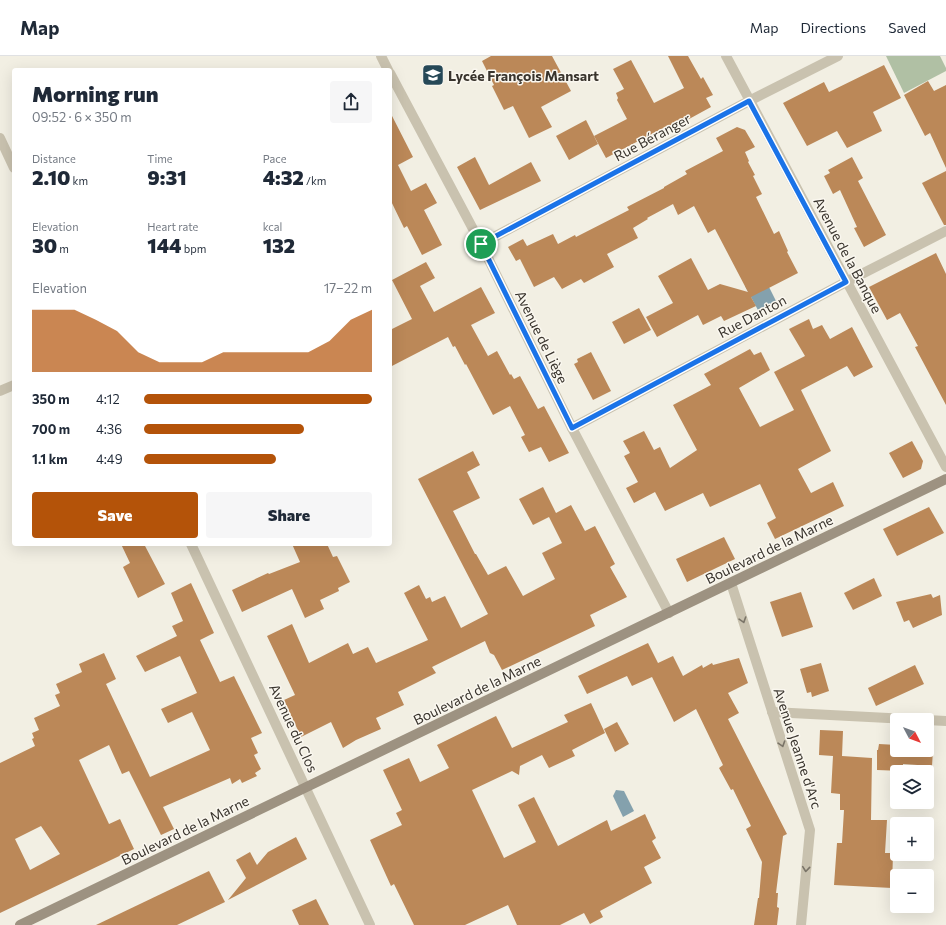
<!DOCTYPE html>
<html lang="en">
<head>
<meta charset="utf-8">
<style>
	body { margin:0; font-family:Commissioner,sans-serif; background:#f6f6f7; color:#1f2937; height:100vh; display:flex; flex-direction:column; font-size:15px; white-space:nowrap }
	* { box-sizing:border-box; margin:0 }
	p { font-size:13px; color:#747a83 }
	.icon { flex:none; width:22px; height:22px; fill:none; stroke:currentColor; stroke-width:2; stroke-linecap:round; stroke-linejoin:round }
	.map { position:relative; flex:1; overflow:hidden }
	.details { position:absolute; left:12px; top:12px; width:380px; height:478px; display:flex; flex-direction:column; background:#fff; border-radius:4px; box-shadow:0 4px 16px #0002 }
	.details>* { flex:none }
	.needle { width:26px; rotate:131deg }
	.controls { position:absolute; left:890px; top:657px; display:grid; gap:8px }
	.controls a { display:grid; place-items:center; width:44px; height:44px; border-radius:4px; background:#fff; box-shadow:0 4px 16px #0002; font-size:20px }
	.pin { position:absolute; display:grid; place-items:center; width:34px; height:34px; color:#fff; margin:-17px; border:2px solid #fff; border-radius:50%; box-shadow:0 1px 4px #0007 }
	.round { display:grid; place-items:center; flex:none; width:42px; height:42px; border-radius:4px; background:#f6f6f7 }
	.head { display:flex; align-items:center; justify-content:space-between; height:68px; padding:0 20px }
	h1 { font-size:22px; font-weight:800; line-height:30px }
	.metrics { display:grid; grid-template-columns:repeat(3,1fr); gap:6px; height:68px; padding:4px 20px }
	.metrics div { display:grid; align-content:center }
	.metrics b { font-size:20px; font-weight:800 }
	.metrics small { font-size:11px; font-weight:400 }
	.metrics p { font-size:11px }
	.chart { height:112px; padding:8px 20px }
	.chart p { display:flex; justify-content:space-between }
	.chart svg { width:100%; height:72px; margin-top:4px; fill:#b45309; opacity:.7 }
	.button { display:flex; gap:8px; margin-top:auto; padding:8px 20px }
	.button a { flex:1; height:46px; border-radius:4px; background:#b45309; color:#fff; font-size:16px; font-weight:800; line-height:46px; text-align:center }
	.button a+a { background:#f6f6f7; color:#1f2937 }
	ul { padding:0 20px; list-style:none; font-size:13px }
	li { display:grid; grid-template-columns:64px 48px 1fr; align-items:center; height:30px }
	li i { height:10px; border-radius:5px; background:#b45309 }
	header { display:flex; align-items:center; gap:24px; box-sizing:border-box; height:56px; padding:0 20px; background:#fff; border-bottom:1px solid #e0e1e3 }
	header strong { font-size:19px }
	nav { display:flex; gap:22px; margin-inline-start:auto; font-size:14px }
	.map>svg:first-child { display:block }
	.green { fill:#b0c0a4 }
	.water { fill:#84a1ad }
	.building { fill:#bb8858; fill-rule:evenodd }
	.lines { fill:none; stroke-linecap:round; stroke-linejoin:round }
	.street { stroke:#c9c2af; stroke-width:10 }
	.secondary { stroke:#9d9281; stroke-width:10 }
	.oneway { stroke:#7a7468 }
	.route-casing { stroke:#fff; stroke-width:8 }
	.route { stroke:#1a73e8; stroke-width:5 }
	.labels { text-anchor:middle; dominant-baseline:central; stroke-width:3; stroke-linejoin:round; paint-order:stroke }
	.poi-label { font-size:14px; font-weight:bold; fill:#39342d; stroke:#faf7ef; text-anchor:start }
	.street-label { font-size:14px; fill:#39342d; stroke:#faf7ef }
</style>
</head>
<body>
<header>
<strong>Map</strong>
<nav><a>Map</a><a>Directions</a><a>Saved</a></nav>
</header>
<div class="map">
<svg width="946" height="869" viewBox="0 0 946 869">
	<rect width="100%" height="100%" fill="#f2efe3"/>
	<polygon class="green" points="886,0 940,0 946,12 946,15 904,37"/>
	<g class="water">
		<polygon points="763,219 777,247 759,256 745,230"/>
		<polygon points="616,734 624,735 634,755 623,761 613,740"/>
	</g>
	<g class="building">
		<polygon points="491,0 552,0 571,35 541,51 552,71 529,82 513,50 504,54 492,30 494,29 482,5"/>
		<polygon points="668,0 688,0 701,23 703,21 713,39 706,42 711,51 669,74 667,70 606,102 594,80 627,63 617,44 618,42 616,37 624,33 613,13 631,4 654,47 684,32"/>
		<polygon points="884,9 901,42 873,56 882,75 847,92 837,75 807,90 783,47 824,26 829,36"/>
		<polygon points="928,25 934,35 946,29 946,112 930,77 925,80 904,39"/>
		<polygon points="390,56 413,101 398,109 411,135 426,127 437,147 424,154 442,189 422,199 407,170 404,172 390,143"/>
		<polygon points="586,64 598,88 569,104 556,80"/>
		<polygon points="737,71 745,74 755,91 745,96 749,105 748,106 755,119 753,120 762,138 756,141 774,178 779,175 788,195 787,196 798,217 751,241 756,250 724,265 721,260 703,269 698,259 657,281 646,261 673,247 658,220 691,202 708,234 720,228 748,236 715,173 708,177 694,150 678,159 673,148 647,162 648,163 633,172 638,182 607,198 614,211 584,227 581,223 562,233 554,221 534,231 520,203 516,205 508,191 523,183 527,190 553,178 558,188 575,179 576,181 629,154 627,151 664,132 664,131 687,118 685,115 723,95 716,82"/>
		<polygon points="475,101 489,129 531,106 541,125 480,154 457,111"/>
		<polygon points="852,101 863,122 858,125 886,179 864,191 854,172 857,171 840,134 833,138 824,120 830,117 828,114"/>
		<polygon points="946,115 946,169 944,169 922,127"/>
		<polygon points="936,197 946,218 946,349 915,291 918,290 900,257 887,264 869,231"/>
		<polygon points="426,206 435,222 420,230 434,256 481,231 495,257 471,269 488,300 497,295 510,319 511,318 514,323 520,320 538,353 544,350 569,397 549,406 541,391 529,396 521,381 525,379 510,350 493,359 466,308 465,309 455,290 453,291 448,281 390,311 390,274 412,263 392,224"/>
		<polygon points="639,252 651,274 624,288 612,266"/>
		<polygon points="809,263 813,273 822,269 830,283 852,271 873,311 854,321 847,310 801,334 831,395 798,413 811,437 833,426 844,450 775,483 767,467 776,462 760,428 710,451 703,437 665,455 655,436 634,447 626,432 638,426 624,400 630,397 623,385 644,375 654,394 660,391 670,412 697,394 673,349 711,329 704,318 750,293 754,299 761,296 770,314 739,332 760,371 794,354 774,316 805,300 789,273"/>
		<polygon points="591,296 611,335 593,344 574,308 578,306 577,303"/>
		<polygon points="912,385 923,405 921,413 903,422 889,397"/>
		<polygon points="473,395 480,409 467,416 480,442 453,455 475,498 476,498 488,519 506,510 523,540 555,523 542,497 562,487 549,461 533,469 519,443 543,431 556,457 571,449 585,475 595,470 615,508 610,511 627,541 590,559 595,570 502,614 494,599 490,597 485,585 432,611 436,617 398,636 404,649 376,662 381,673 356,684 343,692 331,666 301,681 284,644 295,639 267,580 292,568 309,607 348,587 353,598 368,591 376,607 428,584 404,537 419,529 426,543 430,541 432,546 445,540 461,572 488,558 418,423"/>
		<polygon points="929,451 944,477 897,500 883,473"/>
		<polygon points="724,481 735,503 687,526 676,503"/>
		<polygon points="121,488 144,488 165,528 138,542 123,511 130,507"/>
		<polygon points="292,488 327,488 333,501 337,500 350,526 338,532 339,535 320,544 324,553 305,562 292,533 242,556 232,534 268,517 269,518 300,506"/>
		<polygon points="874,522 882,540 853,554 844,537"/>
		<path d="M191,527L214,577L200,584L220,626L234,620L262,677L251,682L258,697L254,699L261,713L255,717L257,720L242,727L240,723L232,728L230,722L163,751L174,773L161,779L129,715L122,718L109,689L79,704L109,768L120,763L134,793L0,857V707L35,690L32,683L34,682L32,677L39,674L34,662L60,650L55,639L60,637L56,628L82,616L79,608L104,597L116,623L106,628L150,721L210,694L192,656L168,667L161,653L197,637L180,600L145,616L136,600L177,580L172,570L183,565L171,537ZM41,770L60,798L30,814L15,783Z"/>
		<polygon points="801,536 813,571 782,581 770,546"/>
		<polygon points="931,538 933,542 940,539 942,559 913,572 909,564 904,566 896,546"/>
		<polygon points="648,587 658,607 673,600 683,620 702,609 703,612 712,607 713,609 739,602 748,627 728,637 739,657 728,663 787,778 783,780 776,837 778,837 777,851 779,852 777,869 754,869 758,842 759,842 762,806 746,773 751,770 733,733 731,734 719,712 723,709 696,653 674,666 652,621 632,630 627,620 587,638 578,620"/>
		<polygon points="821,607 829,635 812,641 811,636 807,637 800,613"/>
		<polygon points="915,609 924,628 876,650 868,632"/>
		<polygon points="591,647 605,677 572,694 575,700 549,712 542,699 520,710 519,719 512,715 472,734 504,802 536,786 518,749 534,741 558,790 607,764 611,775 645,758 656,782 652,785 661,802 644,811 652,827 600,855 603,861 590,868 584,857 560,869 517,869 508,849 465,869 414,869 394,828 391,830 370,784 402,769 396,757 402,754 383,714 409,702 420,726 449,712 437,689 496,660 512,692 568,666 564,659"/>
		<polygon points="617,666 629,688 615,696 604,673"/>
		<polygon points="820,674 843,675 842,700 872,702 871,764 887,764 885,797 893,797 892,832 834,829 837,787 842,787 844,754 840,754 840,738 831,737 833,700 819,699"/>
		<polygon points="879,688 897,689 897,694 933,694 932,710 903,708 903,715 877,714 877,694 878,694"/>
		<polygon points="296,781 307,803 228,844 246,822 236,804 250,796 257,809 268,796"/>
		<polygon points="209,815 225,846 177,869 96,869"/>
		<polygon points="316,843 329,869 299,869 292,854"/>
	</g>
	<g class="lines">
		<g class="street">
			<polyline points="381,0 388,14"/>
			<polyline points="726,0 946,411"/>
			<polyline points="390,17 481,188 572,372 669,557"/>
			<polyline points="0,82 14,112"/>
			<polyline points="481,188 749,45 838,0"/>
			<polyline points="0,335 14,329"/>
			<polyline points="572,372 846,226 946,175"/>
			<polyline points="191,488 370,869"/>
			<polyline points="731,527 810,774 801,869"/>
			<polyline points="772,656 927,664"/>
			<polyline points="927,664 946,665"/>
		</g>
		<polyline class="secondary" points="20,869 946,423"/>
	</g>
	<defs><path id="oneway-chevron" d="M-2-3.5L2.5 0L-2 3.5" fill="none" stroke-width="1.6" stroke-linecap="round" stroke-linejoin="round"/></defs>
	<g class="oneway">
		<use href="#oneway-chevron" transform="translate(743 564) rotate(72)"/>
		<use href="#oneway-chevron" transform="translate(782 688) rotate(72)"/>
		<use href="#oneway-chevron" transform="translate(806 813) rotate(96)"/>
	</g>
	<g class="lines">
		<g class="route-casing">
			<polygon id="route" points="749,45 846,226 572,372 481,188"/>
		</g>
		<use href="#route" class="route"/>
	</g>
	<defs>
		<g id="school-square" transform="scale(1.15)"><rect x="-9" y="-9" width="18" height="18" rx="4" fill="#264857" stroke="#faf7ef"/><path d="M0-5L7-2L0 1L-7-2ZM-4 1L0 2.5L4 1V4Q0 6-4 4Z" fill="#fff"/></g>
	</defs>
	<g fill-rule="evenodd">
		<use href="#school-square" x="433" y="19"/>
	</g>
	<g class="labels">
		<g class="poi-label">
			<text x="448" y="19">Lycée François Mansart</text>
		</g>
		<g class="street-label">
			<text transform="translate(652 81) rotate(-28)">Rue Béranger</text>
			<text transform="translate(848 199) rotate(62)">Avenue de la Banque</text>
			<text transform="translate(752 260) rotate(-28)">Rue Danton</text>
			<text transform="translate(542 281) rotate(64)">Avenue de Liège</text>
			<text transform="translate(769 493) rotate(-26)">Boulevard de la Marne</text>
			<text transform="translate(477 634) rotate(-26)">Boulevard de la Marne</text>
			<text transform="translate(294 672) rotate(65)">Avenue du Clos</text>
			<text transform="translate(798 692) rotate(72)">Avenue Jeanne d'Arc</text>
			<text transform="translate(185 774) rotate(-26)">Boulevard de la Marne</text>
		</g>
	</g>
</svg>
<div class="controls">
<a><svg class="needle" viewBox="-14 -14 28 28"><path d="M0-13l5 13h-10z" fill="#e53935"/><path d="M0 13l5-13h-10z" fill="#747a83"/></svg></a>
<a><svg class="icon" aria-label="layers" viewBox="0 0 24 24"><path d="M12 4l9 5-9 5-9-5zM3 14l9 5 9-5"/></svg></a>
<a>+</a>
<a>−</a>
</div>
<div class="pin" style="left:481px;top:188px;background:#1e9e55"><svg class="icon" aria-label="arrive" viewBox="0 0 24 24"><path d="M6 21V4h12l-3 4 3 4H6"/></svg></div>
<section class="details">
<div class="head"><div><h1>Morning run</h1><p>09:52 · 6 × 350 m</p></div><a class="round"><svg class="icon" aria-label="share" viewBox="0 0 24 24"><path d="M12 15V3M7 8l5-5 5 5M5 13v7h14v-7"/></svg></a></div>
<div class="metrics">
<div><p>Distance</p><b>2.10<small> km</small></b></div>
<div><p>Time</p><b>9:31</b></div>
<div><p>Pace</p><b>4:32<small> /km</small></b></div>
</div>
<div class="metrics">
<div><p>Elevation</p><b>30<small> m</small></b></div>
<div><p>Heart rate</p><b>144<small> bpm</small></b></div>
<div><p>kcal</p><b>132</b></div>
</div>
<div class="chart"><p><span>Elevation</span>17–22 m</p>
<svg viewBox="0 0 160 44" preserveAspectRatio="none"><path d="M0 44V6L10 6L20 6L30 12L40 19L50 32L60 38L70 38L80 38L90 32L100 32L110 32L120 32L130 32L140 25L150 12L160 6V44z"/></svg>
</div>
<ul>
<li><b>350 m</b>4:12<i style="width:100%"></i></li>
<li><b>700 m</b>4:36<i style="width:70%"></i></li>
<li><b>1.1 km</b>4:49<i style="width:58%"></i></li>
</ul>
<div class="button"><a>Save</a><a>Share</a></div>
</section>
</div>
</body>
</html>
